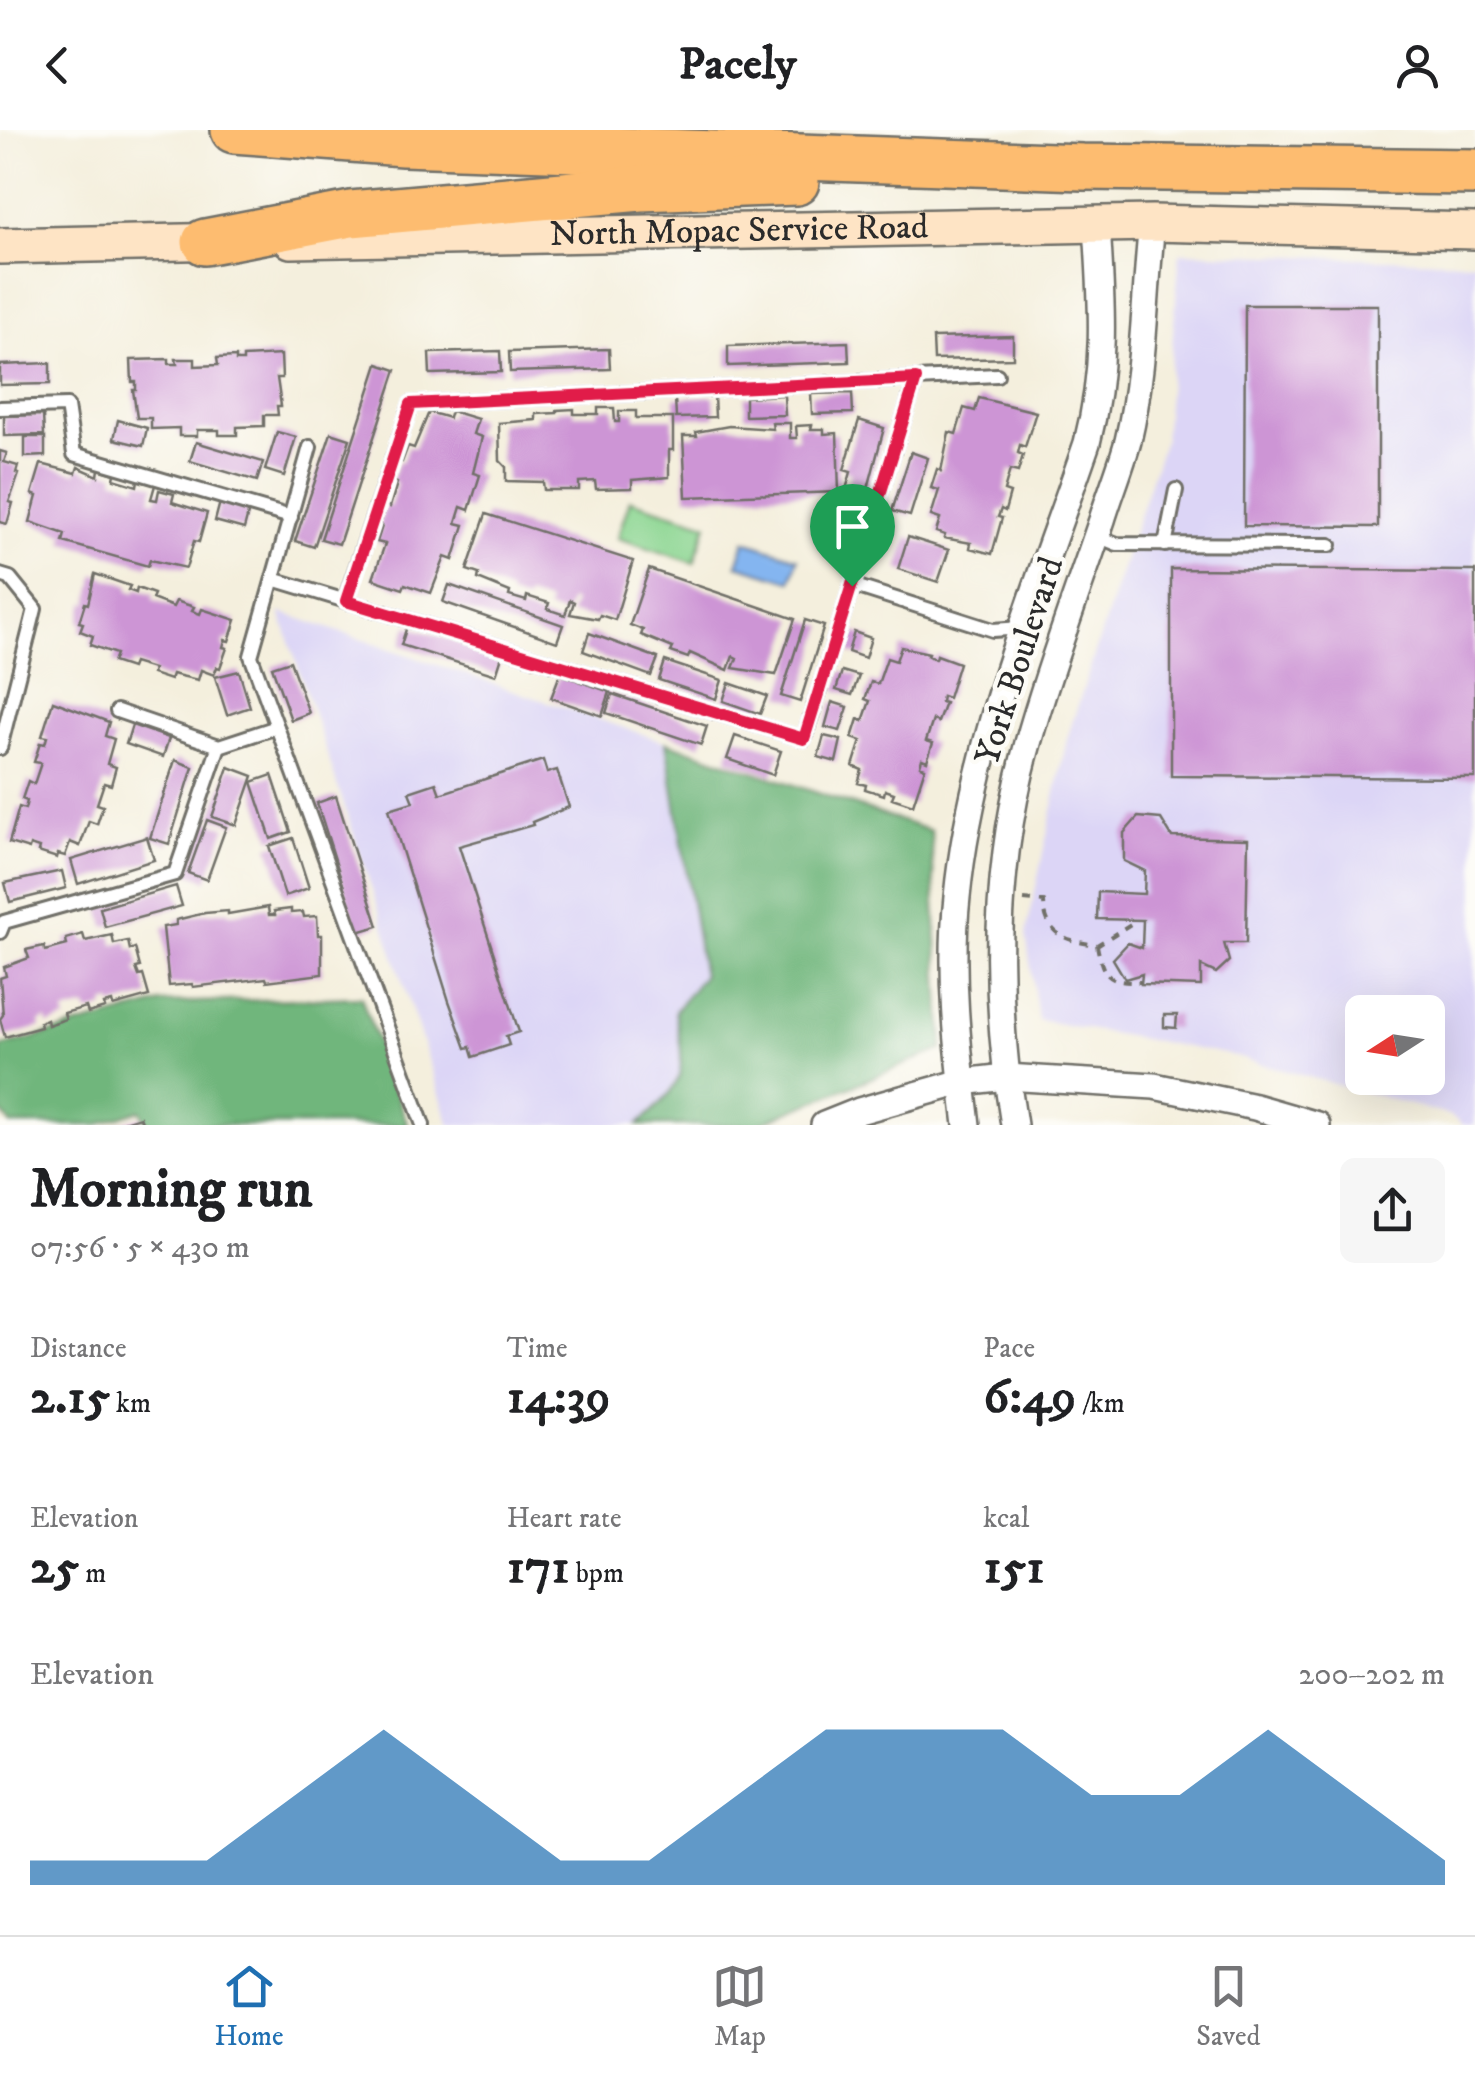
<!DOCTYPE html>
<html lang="en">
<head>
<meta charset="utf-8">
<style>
	body { margin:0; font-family:"IM FELL DW Pica",serif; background:#f6f6f6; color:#202124; height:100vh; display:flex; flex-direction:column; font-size:38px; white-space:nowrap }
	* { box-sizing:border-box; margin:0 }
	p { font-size:32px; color:#757577 }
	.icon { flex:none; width:55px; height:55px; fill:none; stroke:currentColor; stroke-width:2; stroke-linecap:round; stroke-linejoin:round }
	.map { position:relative; height:995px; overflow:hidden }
	.sheet { display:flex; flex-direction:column; background:#fff; flex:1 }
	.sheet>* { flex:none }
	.needle { width:65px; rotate:258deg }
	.controls { position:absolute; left:1345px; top:865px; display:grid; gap:20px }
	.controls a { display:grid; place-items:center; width:100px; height:100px; border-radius:15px; background:#fff; box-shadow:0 10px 40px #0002; font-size:50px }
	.pin { position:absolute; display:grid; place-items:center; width:85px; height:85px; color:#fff; margin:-102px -42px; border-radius:50% 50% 50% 0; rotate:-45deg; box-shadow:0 0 10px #0007 }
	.pin .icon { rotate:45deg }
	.round { display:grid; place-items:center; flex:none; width:105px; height:105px; border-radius:15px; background:#f6f6f6 }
	.headline { display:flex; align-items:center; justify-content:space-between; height:170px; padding:0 30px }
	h1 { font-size:55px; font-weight:700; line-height:75px }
	.figures { display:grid; grid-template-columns:repeat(3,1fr); gap:15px; height:170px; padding:10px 30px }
	.figures div { display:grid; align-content:center }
	.figures b { font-size:50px; font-weight:700 }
	.figures small { font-size:28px; font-weight:400 }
	.figures p { font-size:28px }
	.chart { height:280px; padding:20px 30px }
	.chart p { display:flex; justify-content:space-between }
	.chart svg { width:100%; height:180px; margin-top:10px; fill:#1f6fb2; opacity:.7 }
	header { display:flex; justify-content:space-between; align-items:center; height:130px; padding:0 30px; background:#fff; font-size:45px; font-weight:700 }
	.tab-bar { display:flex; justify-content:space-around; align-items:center; height:140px; border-top:2px solid #e0e0e0; background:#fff; font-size:28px; color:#757577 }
	.tab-bar a { display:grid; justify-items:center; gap:5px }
	.tab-bar .current { color:#1f6fb2 }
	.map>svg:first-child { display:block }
	.built { fill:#dcd5f6; fill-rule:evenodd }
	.green { fill:#8bd591; stroke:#5b805e; stroke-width:2.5 }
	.forest { fill:#70b67b; stroke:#4e7053; stroke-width:2.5 }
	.water { fill:#84b5f0; stroke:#58708e; stroke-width:2.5 }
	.building { fill:#cd95d5 }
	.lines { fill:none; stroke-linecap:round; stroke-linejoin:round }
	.service-casing { stroke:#717069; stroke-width:18 }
	.minor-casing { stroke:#717069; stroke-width:30 }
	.secondary-casing { stroke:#717069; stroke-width:40 }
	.motorway-casing { stroke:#717069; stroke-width:50 }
	.path { stroke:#717069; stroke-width:4; stroke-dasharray:8 8; stroke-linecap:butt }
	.service { stroke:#fff; stroke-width:12 }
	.minor { stroke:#fff; stroke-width:25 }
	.secondary { stroke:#fee4c5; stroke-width:35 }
	.motorway { stroke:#fdbc6f; stroke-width:45 }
	.route-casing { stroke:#fff; stroke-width:20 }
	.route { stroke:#e11d48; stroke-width:12 }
	.labels { text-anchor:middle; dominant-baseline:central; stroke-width:9; stroke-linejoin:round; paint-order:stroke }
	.street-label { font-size:35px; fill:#2b2b2b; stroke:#fdfcf7 }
</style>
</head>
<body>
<header><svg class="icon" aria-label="back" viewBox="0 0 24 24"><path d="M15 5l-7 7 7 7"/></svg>Pacely<svg class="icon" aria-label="person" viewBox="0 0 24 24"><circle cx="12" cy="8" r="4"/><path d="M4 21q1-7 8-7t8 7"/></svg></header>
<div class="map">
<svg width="1475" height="995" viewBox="0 0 1475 995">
	<rect width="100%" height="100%" fill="#fdfcf7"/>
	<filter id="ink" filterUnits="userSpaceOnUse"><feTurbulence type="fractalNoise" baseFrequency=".01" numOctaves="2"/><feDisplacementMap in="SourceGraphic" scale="20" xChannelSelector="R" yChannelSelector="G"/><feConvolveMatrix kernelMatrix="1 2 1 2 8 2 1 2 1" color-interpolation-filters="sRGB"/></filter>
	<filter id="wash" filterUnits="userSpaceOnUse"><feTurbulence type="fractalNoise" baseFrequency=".0048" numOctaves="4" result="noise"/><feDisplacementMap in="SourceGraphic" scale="40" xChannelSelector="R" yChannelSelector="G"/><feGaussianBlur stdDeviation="2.25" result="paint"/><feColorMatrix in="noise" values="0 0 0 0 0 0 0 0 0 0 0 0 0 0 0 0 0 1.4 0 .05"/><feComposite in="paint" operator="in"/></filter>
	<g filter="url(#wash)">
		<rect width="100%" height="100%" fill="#f4efdd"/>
		<g class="built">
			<path d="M1180,122L1475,132V995H1463L1451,986L1225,924L1038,890L1026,804L1067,609L1164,309ZM1362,882H1428V948H1362Z"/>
			<polygon points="280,482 666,612 727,995 450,995"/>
		</g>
		<polygon class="green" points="630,370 707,394 694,433 617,408"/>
		<g class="forest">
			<path d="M666,612L931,701L943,919L756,995H638C687,951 686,945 675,881L703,846Z"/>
			<polygon points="361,867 408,995 147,995 140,980 97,995 11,995 0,980 0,917 161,873"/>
		</g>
		<polygon class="water" points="745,411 798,428 791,451 737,435"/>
		<g id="blocks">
			<g class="building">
				<polygon points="1245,175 1378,175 1378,397 1244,396"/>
				<polygon points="1013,206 1013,228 934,230 933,208"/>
				<polygon points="848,212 849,232 728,236 728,216"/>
				<polygon points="609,219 610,239 510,242 509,222"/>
				<polygon points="500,221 501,242 430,244 429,223"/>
				<polygon points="281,225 282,248 277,248 281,276 277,276 278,285 264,285 264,296 237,297 237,305 219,305 219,300 197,300 197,306 179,306 179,298 151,299 151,288 137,288 133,260 136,260 136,252 132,252 131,230 169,229 169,234 177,234 176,229 195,229 195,236 218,235 217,228 236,227 236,231 243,231 243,227"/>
				<polygon points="50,233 50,254 0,255 0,235"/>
				<polygon points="378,234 396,240 339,414 321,409"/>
				<polygon points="852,263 853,283 812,284 811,264"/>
				<polygon points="784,265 785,285 745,286 745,267"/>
				<polygon points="714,266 715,287 676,288 675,268"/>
				<polygon points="979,268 1036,282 1025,317 1020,315 1018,323 1023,325 1018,342 1010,340 1004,361 1010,363 1005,381 1001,379 998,387 1002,388 992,424 970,418 971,413 944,408 945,405 936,402 940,389 931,386 939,360 931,358 937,339 941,341 949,302 956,304 964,278 975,281"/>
				<polygon points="598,278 614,278 615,292 619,292 619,281 636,281 636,288 673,288 673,320 669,320 669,347 632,350 632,358 596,359 595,351 579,352 579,360 544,360 543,352 506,351 506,337 500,331 499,293 536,290 536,284 557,283 557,280 574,279 574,284 598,284"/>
				<polygon points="451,281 478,289 473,304 482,307 473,343 480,345 469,380 461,377 456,393 464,395 453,430 445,427 431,463 405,454 403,459 373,449 385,414 377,412 382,396 379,395 385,375 390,377 397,353 392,351 399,331 402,332 408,316 414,318 429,282 449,288"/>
				<polygon points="43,285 44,305 4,306 4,286"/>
				<polygon points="118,290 147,298 143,316 114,309"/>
				<polygon points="859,290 884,298 865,370 845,363 851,342 844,340"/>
				<polygon points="772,293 790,293 790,308 797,308 796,296 812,295 811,299 824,299 824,304 837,303 839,362 686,367 683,306 697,306 696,302 729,296 773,299"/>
				<polygon points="277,302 296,307 284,346 265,340"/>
				<polygon points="331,303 350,309 314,417 295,411"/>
				<polygon points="25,307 45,307 45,326 25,327"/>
				<polygon points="196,312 263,332 257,351 190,331"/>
				<polygon points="0,321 7,323 4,332 18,336 16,343 19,344 9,372 13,373 7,394 0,392"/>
				<polygon points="911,322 928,328 910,386 892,381"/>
				<polygon points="41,334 76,343 78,337 98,346 99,339 115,344 114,349 137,356 138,350 155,355 151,369 157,370 159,360 174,364 172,372 207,383 199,412 194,411 186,438 150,430 148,436 63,412 65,404 30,392 37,366 32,364"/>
				<polygon points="220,372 249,380 244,399 215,391"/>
				<polygon points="486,384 633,431 615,490 600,485 598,489 570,484 574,472 570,470 565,485 547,479 549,473 527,466 526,471 509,466 510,462 478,449 479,444 467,440"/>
				<polygon points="908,407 949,420 938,452 898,439"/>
				<polygon points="649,439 795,489 776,545 733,538 737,528 733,526 728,540 690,523 688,528 671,522 673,518 641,505 643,500 630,495"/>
				<polygon points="1171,439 1475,441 1475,648 1171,646"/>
				<polygon points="95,444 130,456 128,460 136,463 137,458 154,464 152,469 173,477 176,471 194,477 192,481 200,484 202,479 236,490 229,511 225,510 223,517 227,518 220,538 217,537 214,545 201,540 198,550 172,544 170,550 152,544 153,539 133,533 131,538 113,532 116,524 90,515 93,506 80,501 83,493 79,492 85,473 88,474"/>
				<polygon points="449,455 563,495 557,512 443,472"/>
				<polygon points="805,490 824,496 800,572 781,566"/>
				<polygon points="407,496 502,526 496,545 401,515"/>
				<polygon points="854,502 871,508 865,528 848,522"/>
				<polygon points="589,503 658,528 651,546 583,521"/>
				<polygon points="901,517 929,523 928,526 936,529 937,525 959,533 948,568 942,566 941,572 945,573 938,592 933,590 926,611 933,613 927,631 922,629 920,636 925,638 913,675 892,668 894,663 885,660 884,665 865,659 866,655 858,653 862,640 853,636 861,611 852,608 858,589 863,591 870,571 865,569 871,552 878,554 887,528 896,531"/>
				<polygon points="290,531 309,583 291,590 272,537"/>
				<polygon points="665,531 722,550 716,569 659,550"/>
				<polygon points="239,541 250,577 227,585 215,547"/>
				<polygon points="842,541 859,546 852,565 836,560"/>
				<polygon points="560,544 610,562 602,586 551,568"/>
				<polygon points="729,553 767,566 760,584 723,571"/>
				<polygon points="612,564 707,596 701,615 606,583"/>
				<polygon points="53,571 109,592 105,606 114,609 107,634 116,637 111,655 104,653 97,674 103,676 97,694 89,691 80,716 70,712 65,726 58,724 57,728 38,722 39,718 30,715 29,719 9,713 19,677 25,679 27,671 22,669 28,651 34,654 41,633 34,632 40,613 45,614 47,607 42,606"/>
				<polygon points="832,572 848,577 840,601 825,597"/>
				<polygon points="132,595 169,608 163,627 126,614"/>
				<polygon points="735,606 781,621 773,645 727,629"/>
				<polygon points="824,606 841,610 836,632 818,627"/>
				<polygon points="175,630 193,637 169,714 150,708"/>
				<polygon points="543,630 547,643 557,640 569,677 532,692 533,695 459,716 519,902 506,906 509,915 473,927 470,917 466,918 449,871 389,679 413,672 409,662 436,653 440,664"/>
				<polygon points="229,637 253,646 236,695 212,687"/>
				<polygon points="272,645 291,702 271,709 252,652"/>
				<polygon points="336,666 378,796 358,802 317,673"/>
				<polygon points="1138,687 1161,689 1172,707 1248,709 1246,813 1224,813 1229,831 1216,843 1201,836 1201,856 1141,854 1142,844 1125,849 1113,829 1128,813 1142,818 1143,790 1097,789 1098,762 1144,764 1145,741 1124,731 1124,703"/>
				<polygon points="207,690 226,697 207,750 188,743"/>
				<polygon points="147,707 154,730 78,754 71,730"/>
				<polygon points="293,708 309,758 285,766 269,716"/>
				<polygon points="62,741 66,758 10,772 5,753"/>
				<polygon points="176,756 182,776 105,797 100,778"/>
				<polygon points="268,777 269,785 275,785 274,781 291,779 291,783 303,782 304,787 317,786 318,805 322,805 322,844 267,851 266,848 193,857 192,854 169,856 163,797 176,795 176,790 205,783 228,781 228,784"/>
				<polygon points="83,804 85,811 112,805 114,814 128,811 130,820 135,818 140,837 136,838 139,846 143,845 149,866 113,876 112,872 104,874 105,878 88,883 86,877 64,883 66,889 48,895 47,889 40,892 41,897 5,907 0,889 3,885 0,848 6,846 4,837 29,828 26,820 44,816 45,821 67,815 66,809"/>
				<polygon points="1164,885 1177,885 1176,898 1164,897"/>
				<polygon points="140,987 143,995 118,995 117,994"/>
			</g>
		</g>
	</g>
	<g filter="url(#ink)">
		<use href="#blocks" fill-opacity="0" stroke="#717069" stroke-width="2.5"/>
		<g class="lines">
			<g class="service-casing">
				<g id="service">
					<polyline points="0,278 67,276 74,324 291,387"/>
					<polyline points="310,317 251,526 423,995"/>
					<polyline points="1097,406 1117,414 1330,415"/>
					<polyline points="1165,415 1176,360"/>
					<polyline points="0,445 10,448 35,479 0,618"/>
					<polyline points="273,449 804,609 916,249"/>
					<polyline points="852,455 993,500 1022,498"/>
					<polyline points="345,471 411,274 997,245"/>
					<polyline points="117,581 219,616 277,597"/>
					<polyline points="0,802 4,792 175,744 219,616"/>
				</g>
			</g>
			<g class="minor-casing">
				<g id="minor">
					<polyline points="824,995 859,981 962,952 1006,947 1154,956 1255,977 1317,995"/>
					<path d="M967,995C958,920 949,842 957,767C972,613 1037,459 1087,313C1107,235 1102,175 1097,96"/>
					<path d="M1014,995C993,868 993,737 1028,613C1049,538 1077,464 1102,390C1110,364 1121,337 1128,311C1145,239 1144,166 1152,93"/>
				</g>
			</g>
			<g class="secondary-casing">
				<g id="secondary">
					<path id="s1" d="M291,110L1152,93L1475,101"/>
					<polyline points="0,116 229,111"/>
				</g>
			</g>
			<g class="motorway-casing">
				<g id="motorway">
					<polyline points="234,0 403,13 1083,37 1475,42"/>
					<polyline points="205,112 351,84 641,58 796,52"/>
				</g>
			</g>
			<g class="path">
				<path d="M1024,770L1044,772C1045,806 1068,811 1097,815L1137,790"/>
				<path d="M1097,815C1103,848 1108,853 1142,852"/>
			</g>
			<use href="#service" class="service"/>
			<use href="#minor" class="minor"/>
			<use href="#secondary" class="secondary"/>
			<use href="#motorway" class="motorway"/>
		</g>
	</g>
	<g class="lines" filter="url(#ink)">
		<g class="route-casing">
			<polygon id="route" points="916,249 804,609 346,471 411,274"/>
		</g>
		<use href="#route" class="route"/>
	</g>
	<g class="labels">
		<g class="street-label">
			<text stroke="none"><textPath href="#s1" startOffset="448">North Mopac Service Road</textPath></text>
			<text transform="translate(1020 531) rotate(-72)">York Boulevard</text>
		</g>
	</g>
</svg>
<div class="controls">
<a><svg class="needle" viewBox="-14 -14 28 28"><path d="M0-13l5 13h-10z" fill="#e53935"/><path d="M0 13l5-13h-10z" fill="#757577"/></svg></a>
</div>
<div class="pin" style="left:852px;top:456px;background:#1e9e55"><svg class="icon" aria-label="arrive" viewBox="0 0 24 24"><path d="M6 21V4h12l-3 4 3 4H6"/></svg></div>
</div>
<section class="sheet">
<div class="headline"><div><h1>Morning run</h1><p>07:56 · 5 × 430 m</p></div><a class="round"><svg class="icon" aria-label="share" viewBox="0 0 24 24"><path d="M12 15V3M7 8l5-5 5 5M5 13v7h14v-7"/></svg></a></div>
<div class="figures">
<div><p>Distance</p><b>2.15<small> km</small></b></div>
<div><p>Time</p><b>14:39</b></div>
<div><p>Pace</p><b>6:49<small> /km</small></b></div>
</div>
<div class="figures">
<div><p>Elevation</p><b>25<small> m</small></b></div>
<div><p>Heart rate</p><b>171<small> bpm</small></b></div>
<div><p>kcal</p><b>151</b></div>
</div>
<div class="chart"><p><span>Elevation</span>200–202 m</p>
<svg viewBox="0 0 160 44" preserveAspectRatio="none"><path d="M0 44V38L10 38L20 38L30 22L40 6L50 22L60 38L70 38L80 22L90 6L100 6L110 6L120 22L130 22L140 6L150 22L160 38V44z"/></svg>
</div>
</section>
<nav class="tab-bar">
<a class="current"><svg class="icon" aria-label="home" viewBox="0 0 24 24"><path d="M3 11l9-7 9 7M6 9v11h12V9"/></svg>Home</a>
<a><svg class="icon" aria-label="map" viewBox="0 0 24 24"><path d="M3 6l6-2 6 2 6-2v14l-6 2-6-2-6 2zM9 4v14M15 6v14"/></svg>Map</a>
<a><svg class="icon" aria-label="saved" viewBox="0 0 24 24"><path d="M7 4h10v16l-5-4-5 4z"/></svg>Saved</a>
</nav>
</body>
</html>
